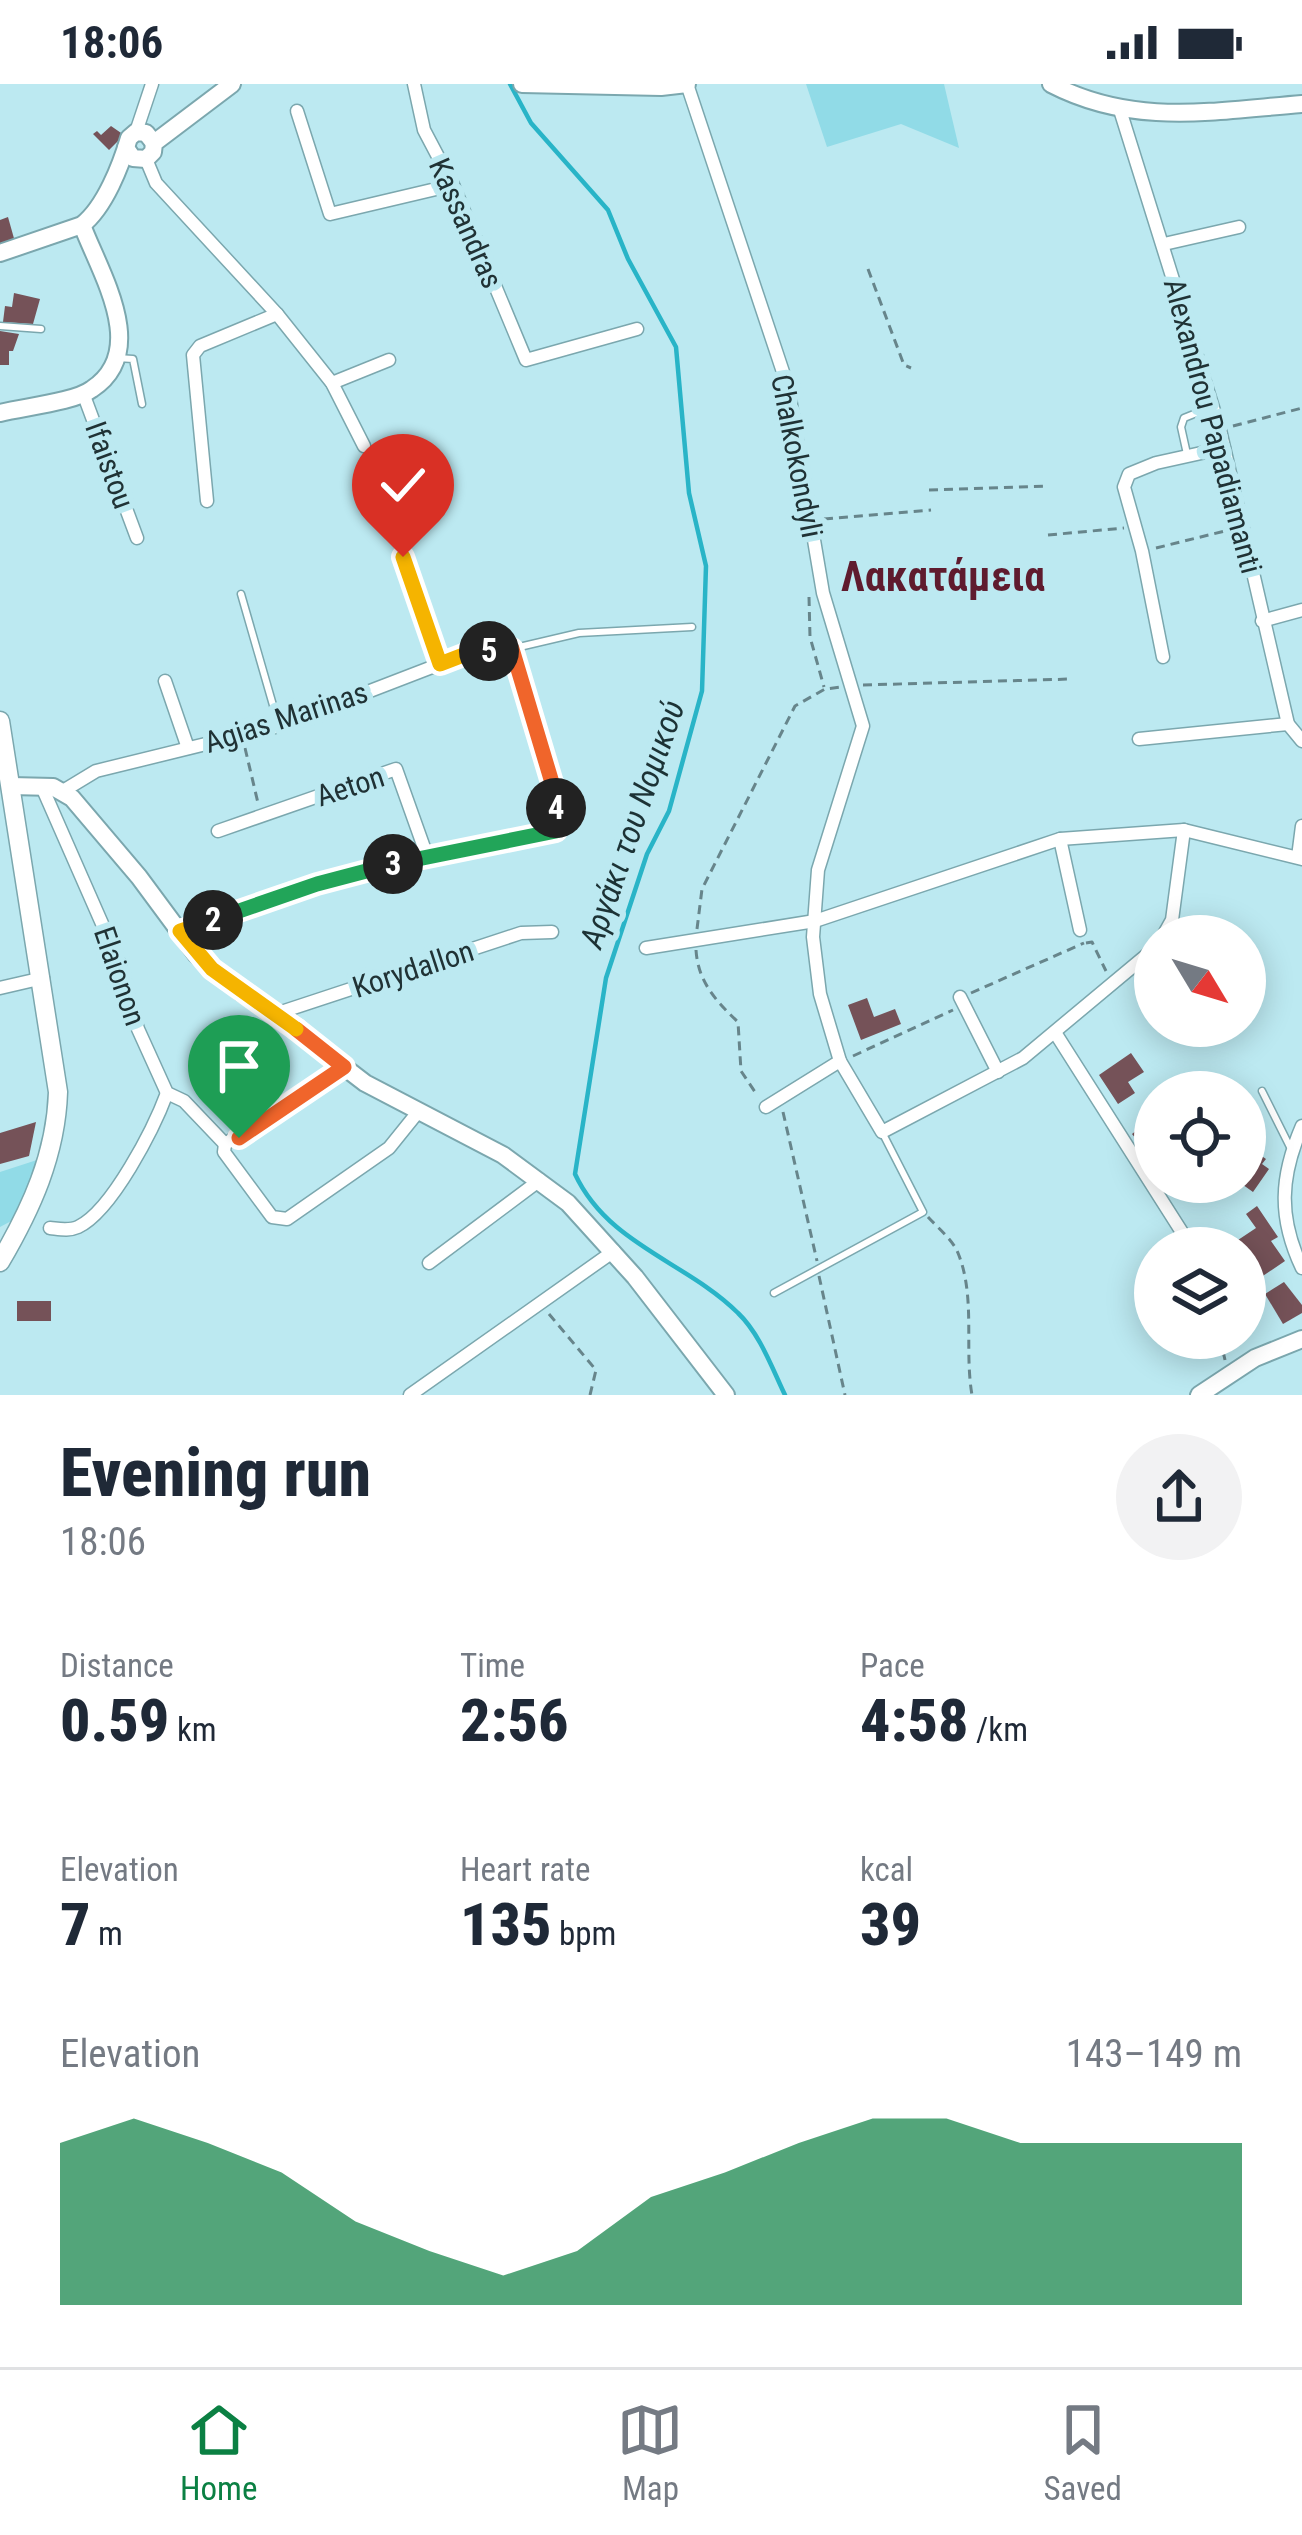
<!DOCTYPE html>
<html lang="en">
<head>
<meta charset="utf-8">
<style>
	body { margin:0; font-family:"Roboto Condensed",sans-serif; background:#f2f2f3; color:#1f2937; height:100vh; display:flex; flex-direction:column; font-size:45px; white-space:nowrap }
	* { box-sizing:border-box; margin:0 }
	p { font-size:39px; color:#747a83 }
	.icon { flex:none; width:66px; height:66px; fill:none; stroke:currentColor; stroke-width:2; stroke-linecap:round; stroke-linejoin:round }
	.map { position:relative; height:1311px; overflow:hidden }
	.side { display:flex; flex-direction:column; background:#fff; flex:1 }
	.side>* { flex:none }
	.needle { width:78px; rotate:128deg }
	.fabs { position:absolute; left:1134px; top:831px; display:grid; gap:24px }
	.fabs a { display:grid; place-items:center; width:132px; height:132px; border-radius:50%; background:#fff; box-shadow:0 6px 30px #0003; font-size:60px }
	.pin { position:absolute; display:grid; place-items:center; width:102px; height:102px; color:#fff; margin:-123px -51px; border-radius:50% 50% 50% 0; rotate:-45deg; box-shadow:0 0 12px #0007 }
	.pin .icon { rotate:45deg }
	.km { position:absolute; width:60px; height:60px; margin:-30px; border-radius:50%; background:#222; color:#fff; font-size:33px; line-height:60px; text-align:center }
	.round { display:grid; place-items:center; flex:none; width:126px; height:126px; border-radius:63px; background:#f2f2f3 }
	.summary { display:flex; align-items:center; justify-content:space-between; height:204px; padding:0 60px }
	h1 { font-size:66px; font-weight:800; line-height:90px }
	.figures { display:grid; grid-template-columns:repeat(3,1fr); gap:18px; height:204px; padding:12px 60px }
	.figures div { display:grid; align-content:center }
	.figures b { font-size:60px; font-weight:800 }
	.figures small { font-size:33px; font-weight:400 }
	.figures p { font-size:33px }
	.chart { height:336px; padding:24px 60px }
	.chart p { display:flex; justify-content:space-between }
	.chart svg { width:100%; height:216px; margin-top:12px; fill:#0b8043; opacity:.7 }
	.status { display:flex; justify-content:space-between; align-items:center; height:84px; padding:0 60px; background:#fff; direction:ltr }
	.status svg { height:33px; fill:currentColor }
	.tabs { display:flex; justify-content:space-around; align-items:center; height:168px; border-top:3px solid #e0e1e3; background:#fff; font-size:33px; color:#747a83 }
	.tabs a { display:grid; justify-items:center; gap:6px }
	.tabs .current { color:#0b8043 }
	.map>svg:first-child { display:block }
	.green { fill:#91dbe7 }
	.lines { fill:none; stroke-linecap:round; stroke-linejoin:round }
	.stream { stroke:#29b4c7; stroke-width:4.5 }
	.building { fill:#755258 }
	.lane-casing { stroke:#7ba7ae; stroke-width:9 }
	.street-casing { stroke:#7ba7ae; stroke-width:15 }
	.secondary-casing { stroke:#7ba7ae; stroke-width:20 }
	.primary-casing { stroke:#7ba7ae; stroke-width:21 }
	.path { stroke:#67858b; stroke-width:3; stroke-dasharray:9 6; stroke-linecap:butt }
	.lane { stroke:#fff; stroke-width:6 }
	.street { stroke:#fff; stroke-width:12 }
	.secondary { stroke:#fff; stroke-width:16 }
	.primary { stroke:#fff; stroke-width:18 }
	.split-1-casing { stroke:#fff; stroke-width:24 }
	.split-2-casing { stroke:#fff; stroke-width:24 }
	.split-3-casing { stroke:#fff; stroke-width:24 }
	.split-4-casing { stroke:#fff; stroke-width:24 }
	.split-5-casing { stroke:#fff; stroke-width:24 }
	.split-6-casing { stroke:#fff; stroke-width:24 }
	.split-1 { stroke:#f0652b; stroke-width:15 }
	.split-2 { stroke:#f5b400; stroke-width:15 }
	.split-3 { stroke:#22a559; stroke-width:15 }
	.split-4 { stroke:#22a559; stroke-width:15 }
	.split-5 { stroke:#f0652b; stroke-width:15 }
	.split-6 { stroke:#f5b400; stroke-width:15 }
	.labels { text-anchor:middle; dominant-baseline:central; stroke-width:12; stroke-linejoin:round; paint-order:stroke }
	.street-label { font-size:30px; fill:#203235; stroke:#bce9f1 }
	.water-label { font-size:33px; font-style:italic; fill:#1c3235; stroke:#bce9f1 }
	.district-label { font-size:42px; font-weight:bold; fill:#5f1b2e; stroke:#bce9f1 }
</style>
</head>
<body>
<div class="status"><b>18:06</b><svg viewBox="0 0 49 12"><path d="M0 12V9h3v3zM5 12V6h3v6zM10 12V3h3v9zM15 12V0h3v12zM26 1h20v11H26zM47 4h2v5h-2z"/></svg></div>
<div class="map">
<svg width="1302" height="1311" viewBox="0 0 1302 1311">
	<rect width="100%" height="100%" fill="#bce9f1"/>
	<g class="green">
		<polygon points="806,0 944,0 959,64 901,40 827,63"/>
		<polygon points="40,1075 15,1135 0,1143 0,1088"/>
	</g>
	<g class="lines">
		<path class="stream" d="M510,0L531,39L608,126L628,175L676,263L689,409L706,482L702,607L669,727L647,770L606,894L575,1090C608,1161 687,1178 738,1229C760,1250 772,1284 785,1311"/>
	</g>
	<g class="building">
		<polygon points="111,42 124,51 109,66 93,50 97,47 101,51"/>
		<polygon points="8,133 15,158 0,162 0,136"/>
		<polygon points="14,209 40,215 33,240 3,238 5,222 12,223"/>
		<polygon points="0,247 19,250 13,267 9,267 9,281 0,281"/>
		<polygon points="867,914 874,933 895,925 901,940 861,956 848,921"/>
		<polygon points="1131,969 1144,988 1128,998 1135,1009 1118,1020 1099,991"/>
		<polygon points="1155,1032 1155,1056 1144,1065 1132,1050"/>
		<polygon points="36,1038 29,1072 0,1080 0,1049"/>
		<polygon points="1250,1064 1266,1075 1262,1080 1269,1085 1253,1108 1239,1098 1245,1098 1245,1071"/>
		<polygon points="1257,1122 1278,1153 1271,1157 1285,1177 1248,1202 1245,1194 1255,1187 1245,1172 1245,1164 1235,1158 1256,1144 1246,1130"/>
		<polygon points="1284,1198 1302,1221 1302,1229 1283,1240 1265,1210"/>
		<rect x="17" y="1217" width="34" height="20"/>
	</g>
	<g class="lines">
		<g class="lane-casing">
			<g id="lane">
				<polyline points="0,242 41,245"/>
				<polyline points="117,274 133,275 142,320"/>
				<polyline points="1187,370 1181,343 1184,334 1209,324"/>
				<polyline points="403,473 440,580"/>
				<polyline points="241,510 279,642"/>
				<polyline points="515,564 579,549 692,543"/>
				<polyline points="1262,1007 1290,1063"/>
				<polyline points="774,1209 923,1128 882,1048"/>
			</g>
		</g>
		<g class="street-casing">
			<g id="street">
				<polyline points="414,0 424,46 453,101 526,276 637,245"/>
				<polyline points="687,0 788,303 823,509 863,642 818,786 813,853 820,910 840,977 882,1048 1023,974 1155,864"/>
				<polyline points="1120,26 1220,346 1288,640 1302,657"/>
				<polyline points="297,27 330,130 453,101"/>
				<polyline points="136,48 152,0"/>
				<polyline points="146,75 156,99 277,230 332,299 364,362"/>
				<polyline points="1164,160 1239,143"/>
				<polyline points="332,299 389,276"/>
				<polyline points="83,309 137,454"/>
				<polyline points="207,417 193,271 200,262 277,230"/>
				<polyline points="1262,537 1302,526"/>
				<polyline points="1163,573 1142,467 1124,403 1129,390 1156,379 1224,364"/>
				<polyline points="165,597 188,664"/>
				<polyline points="1139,655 1288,640"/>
				<polyline points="42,703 118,876 138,945 167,1009 184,1017 225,1060"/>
				<polyline points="63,707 96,687 279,642 466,570 512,565 556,712 556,747 427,772 317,800 180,847"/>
				<polyline points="218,747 396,685 427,772"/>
				<polyline points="1060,755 1080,846"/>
				<polyline points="1298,773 1302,742"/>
				<polyline points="1163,852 1172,836 1184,746"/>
				<polyline points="646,864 815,837 1060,755 1184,746 1302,775"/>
				<polyline points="0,904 43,894"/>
				<polyline points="960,913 998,988"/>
				<polyline points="275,930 521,849 552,848"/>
				<polyline points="1056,950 1192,1164"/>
				<polyline points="766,1023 840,977"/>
				<path d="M1302,1042C1280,1093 1278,1133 1302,1184"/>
				<polyline points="225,1060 224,1068 272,1133 287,1135 389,1064 418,1028"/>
				<polyline points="225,1060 345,983"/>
				<path d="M50,1144C60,1145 69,1147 78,1143C112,1127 154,1044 167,1009"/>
				<polyline points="429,1179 540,1096"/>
				<polyline points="410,1311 614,1167"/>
			</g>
		</g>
		<g class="secondary-casing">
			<g id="secondary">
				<polyline points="522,0 661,3 687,0"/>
				<path d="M1051,0C1134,43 1213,27 1302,20"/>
				<polyline points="126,64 133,74 146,75 153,68 154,59 232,0"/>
				<path d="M0,169L82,141C105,123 121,81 129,54L136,48L146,49L154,59"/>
				<path d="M0,329C23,323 75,318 92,305C150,267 100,189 82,141"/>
				<polyline points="11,702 53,703 72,714 139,793 196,870 241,908 275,930 365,999 503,1071 568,1119 635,1193 726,1311"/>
				<polyline points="1199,1311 1255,1274 1302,1255"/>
			</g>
		</g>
		<g class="primary-casing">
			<path id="primary" d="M0,637L58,1008C56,1071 31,1125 0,1178"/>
		</g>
		<g class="path">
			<polyline points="868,185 904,281 911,284"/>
			<polyline points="1233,342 1302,324"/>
			<polyline points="929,406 1048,402"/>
			<polyline points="824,435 931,426"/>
			<polyline points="1048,451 1124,444"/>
			<polyline points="1156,464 1229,446"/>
			<polyline points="809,513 810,553 824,603"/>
			<polyline points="863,601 1071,595"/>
			<polyline points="245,664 258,719"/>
			<polyline points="697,845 702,805 795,622 825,605 841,603"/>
			<polyline points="1086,859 1092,858 1106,887"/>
			<path d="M696,866C698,898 716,917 738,938L741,987L757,1011"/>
			<polyline points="971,909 1084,859"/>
			<polyline points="853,972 953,926"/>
			<polyline points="783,1028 817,1177"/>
			<path d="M928,1133C938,1144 953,1156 958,1169C976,1213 964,1265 972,1311"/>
			<polyline points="819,1192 845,1311"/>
			<polyline points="549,1230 596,1286 590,1311"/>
			<polyline points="1220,1254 1225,1276"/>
		</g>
		<use href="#lane" class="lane"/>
		<use href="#street" class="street"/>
		<use href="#secondary" class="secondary"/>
		<use href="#primary" class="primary"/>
	</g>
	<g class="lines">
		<g class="split-1-casing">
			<polyline id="split-1" points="239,1054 344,983 296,945"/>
		</g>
		<g class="split-2-casing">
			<polyline id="split-2" points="213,836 180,847 212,885 296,945"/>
		</g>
		<g class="split-3-casing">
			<polyline id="split-3" points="213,836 317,800 393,780"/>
		</g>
		<g class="split-4-casing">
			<polyline id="split-4" points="393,780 556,747 556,724"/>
		</g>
		<g class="split-5-casing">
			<polyline id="split-5" points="489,567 512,565 556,712 556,724"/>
		</g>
		<g class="split-6-casing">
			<polyline id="split-6" points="403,473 440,580 466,570 489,567"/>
		</g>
		<use href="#split-1" class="split-1"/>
		<use href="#split-2" class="split-2"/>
		<use href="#split-3" class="split-3"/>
		<use href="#split-4" class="split-4"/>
		<use href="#split-5" class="split-5"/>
		<use href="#split-6" class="split-6"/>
	</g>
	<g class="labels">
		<g class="street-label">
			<text transform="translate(466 139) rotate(66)">Kassandras</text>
			<text transform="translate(1213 342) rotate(75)">Alexandrou Papadiamanti</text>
			<text transform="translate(797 372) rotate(79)">Chalkokondyli</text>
			<text transform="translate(110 381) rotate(70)">Ifaistou</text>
			<text transform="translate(286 633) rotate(-18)">Agias Marinas</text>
			<text transform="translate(350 702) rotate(-18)">Aeton</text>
			<text transform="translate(413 885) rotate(-18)">Korydallon</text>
			<text transform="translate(120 892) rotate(71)">Elaionon</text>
		</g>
		<g class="water-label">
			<text transform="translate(632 740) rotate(-71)">Αργάκι του Νομικού</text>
		</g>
		<g class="district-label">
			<text x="943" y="492">Λακατάμεια</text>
		</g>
	</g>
</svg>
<div class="fabs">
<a><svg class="needle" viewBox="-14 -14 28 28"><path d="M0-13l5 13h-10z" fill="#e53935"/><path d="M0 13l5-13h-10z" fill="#747a83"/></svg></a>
<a><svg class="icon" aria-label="locate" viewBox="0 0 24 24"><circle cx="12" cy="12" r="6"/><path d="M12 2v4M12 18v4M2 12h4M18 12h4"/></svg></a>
<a><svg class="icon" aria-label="layers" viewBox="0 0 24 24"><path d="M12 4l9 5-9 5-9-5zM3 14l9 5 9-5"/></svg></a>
</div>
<div class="pin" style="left:239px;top:1054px;background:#1e9e55"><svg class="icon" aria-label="arrive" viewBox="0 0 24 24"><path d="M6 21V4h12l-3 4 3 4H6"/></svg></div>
<div class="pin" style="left:403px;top:473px;background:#d93025"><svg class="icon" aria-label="check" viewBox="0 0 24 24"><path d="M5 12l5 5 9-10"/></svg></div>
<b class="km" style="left:213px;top:836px">2</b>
<b class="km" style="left:393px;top:780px">3</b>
<b class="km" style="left:556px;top:724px">4</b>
<b class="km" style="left:489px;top:567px">5</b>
</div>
<section class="side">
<div class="summary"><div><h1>Evening run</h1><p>18:06</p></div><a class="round"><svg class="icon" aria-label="share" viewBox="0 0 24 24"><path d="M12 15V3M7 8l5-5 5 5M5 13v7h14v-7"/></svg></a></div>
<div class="figures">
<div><p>Distance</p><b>0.59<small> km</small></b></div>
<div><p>Time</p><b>2:56</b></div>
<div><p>Pace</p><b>4:58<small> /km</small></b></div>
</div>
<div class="figures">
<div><p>Elevation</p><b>7<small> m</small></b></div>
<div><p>Heart rate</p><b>135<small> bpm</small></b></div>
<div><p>kcal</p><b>39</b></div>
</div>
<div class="chart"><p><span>Elevation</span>143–149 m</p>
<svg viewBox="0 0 160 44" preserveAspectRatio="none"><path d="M0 44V11L10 6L20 11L30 17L40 27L50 33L60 38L70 33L80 22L90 17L100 11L110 6L120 6L130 11L140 11L150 11L160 11V44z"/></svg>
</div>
</section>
<nav class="tabs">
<a class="current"><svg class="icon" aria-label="home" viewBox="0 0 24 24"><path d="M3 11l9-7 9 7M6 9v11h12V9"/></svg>Home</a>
<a><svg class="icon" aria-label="map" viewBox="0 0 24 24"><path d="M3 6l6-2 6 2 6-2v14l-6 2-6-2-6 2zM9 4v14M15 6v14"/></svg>Map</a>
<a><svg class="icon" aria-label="saved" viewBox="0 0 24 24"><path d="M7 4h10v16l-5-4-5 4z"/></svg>Saved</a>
</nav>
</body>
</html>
